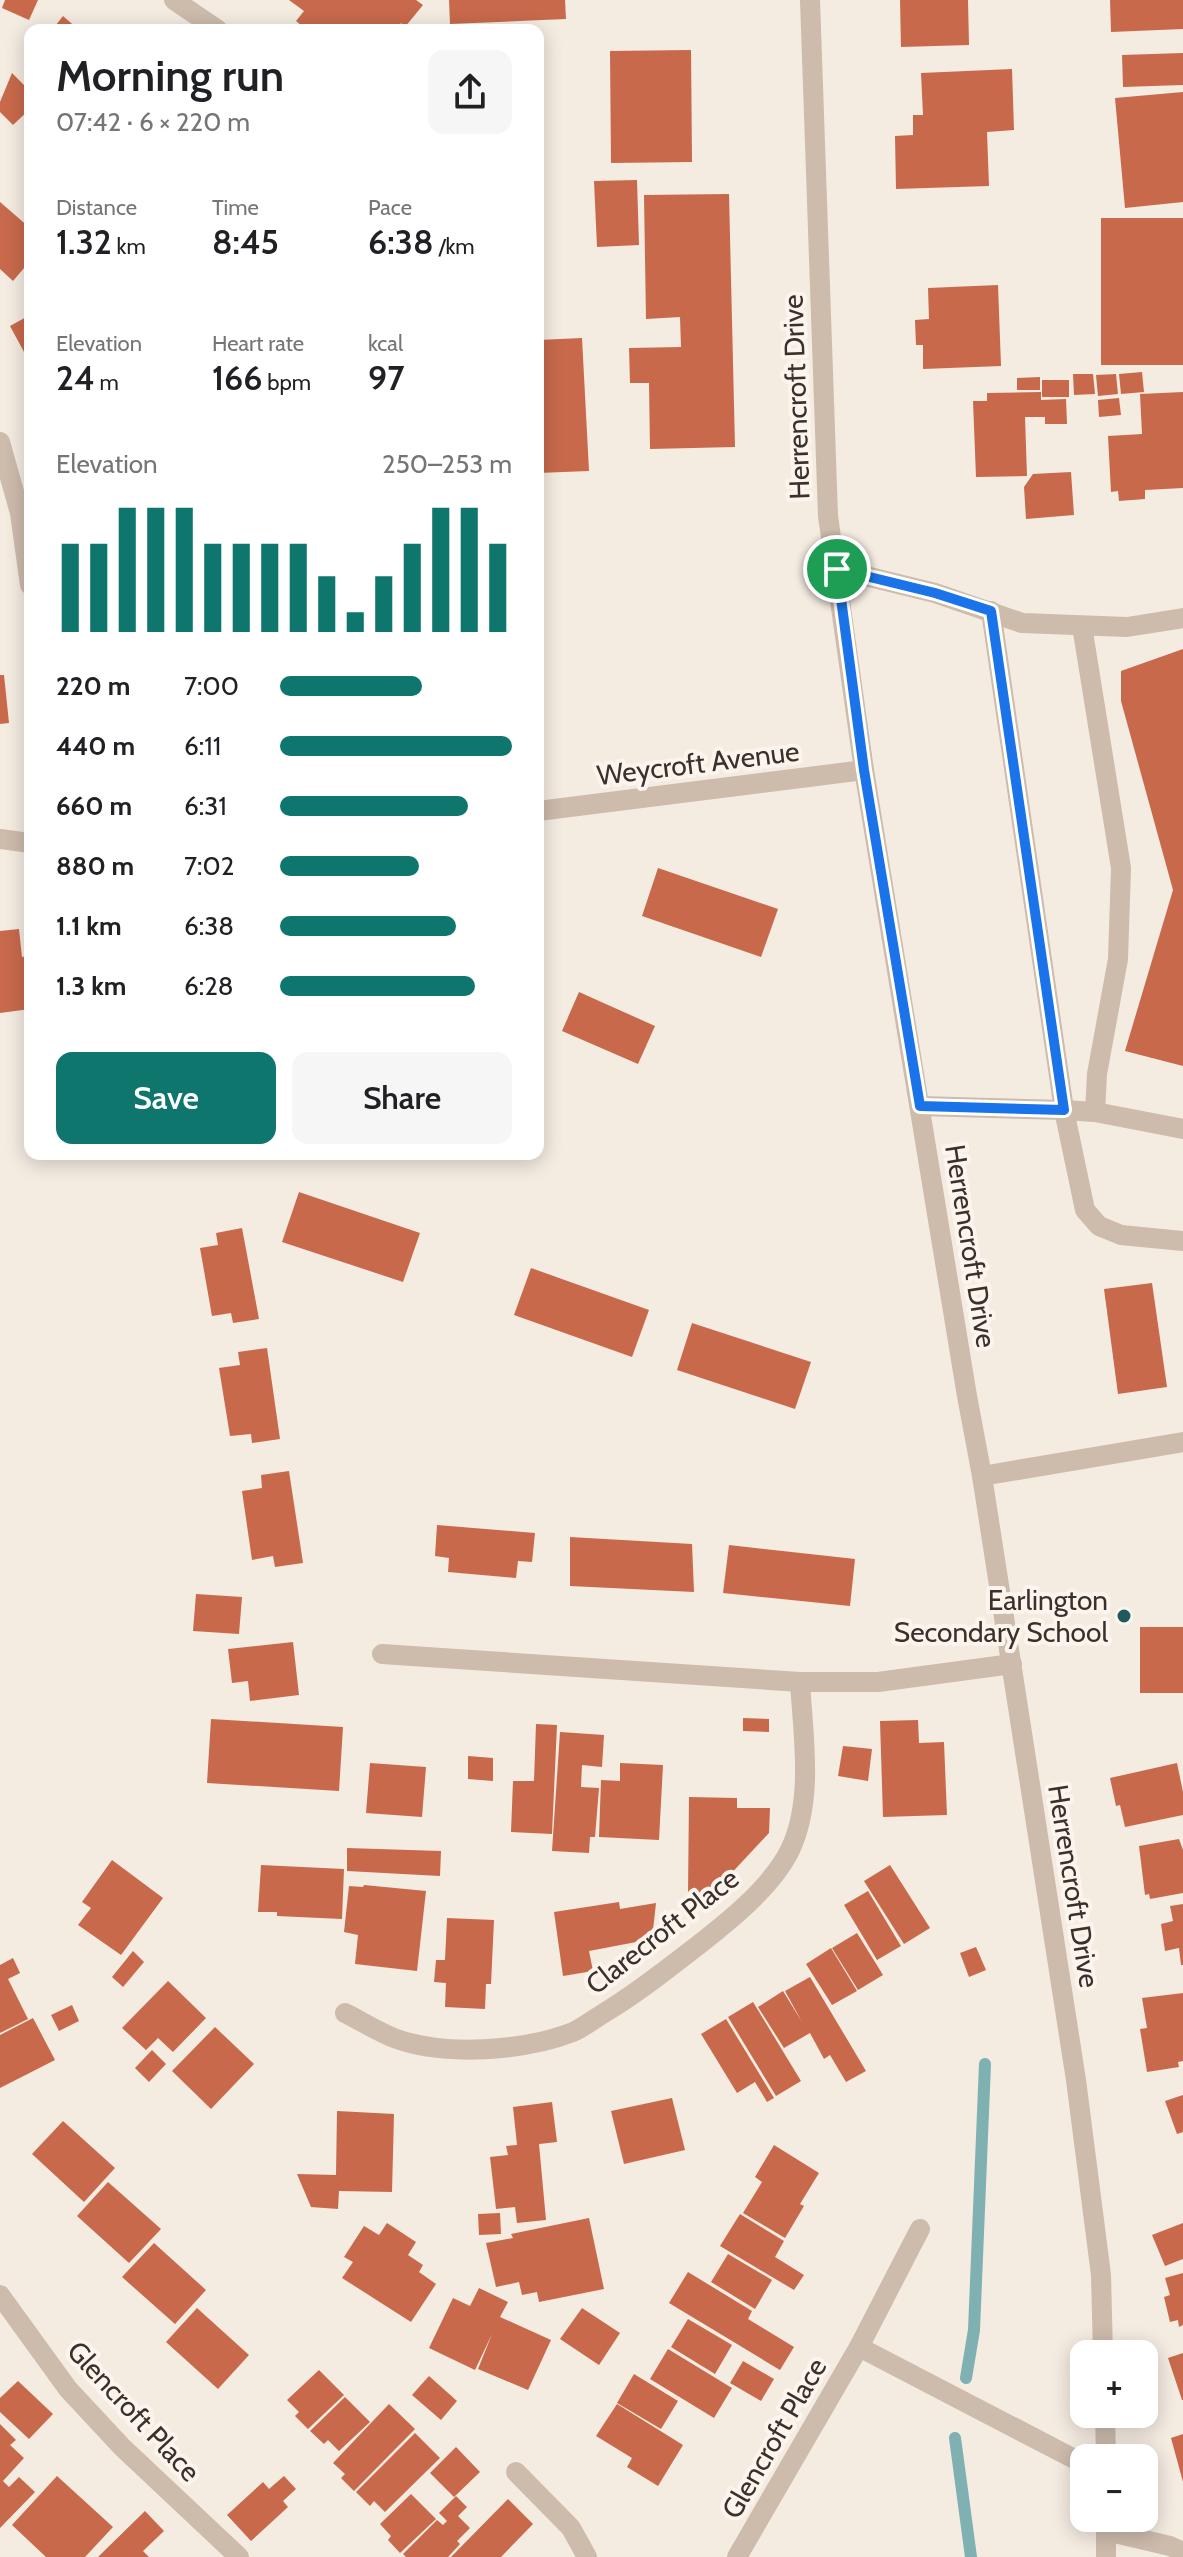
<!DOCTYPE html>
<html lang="en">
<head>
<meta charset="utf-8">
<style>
	body { margin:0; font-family:Cabin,sans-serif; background:#f6f6f6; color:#202124; height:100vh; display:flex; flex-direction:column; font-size:30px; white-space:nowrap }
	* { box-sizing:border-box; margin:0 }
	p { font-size:26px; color:#757577 }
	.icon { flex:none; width:44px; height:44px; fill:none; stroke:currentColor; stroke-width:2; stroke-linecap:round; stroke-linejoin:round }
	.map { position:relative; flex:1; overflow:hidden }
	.drawer { position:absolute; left:24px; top:24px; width:520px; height:1136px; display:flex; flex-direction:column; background:#fff; border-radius:16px; box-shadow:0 4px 20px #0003 }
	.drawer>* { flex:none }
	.fabs { position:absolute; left:1070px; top:2340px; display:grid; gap:16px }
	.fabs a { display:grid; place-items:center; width:88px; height:88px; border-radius:16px; background:#fff; box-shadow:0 4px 20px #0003; font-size:40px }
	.pin { position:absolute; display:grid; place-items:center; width:68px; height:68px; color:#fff; margin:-34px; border:4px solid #fff; border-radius:50%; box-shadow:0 2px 8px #0007 }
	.round { display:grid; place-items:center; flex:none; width:84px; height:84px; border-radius:16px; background:#f6f6f6 }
	.headline { display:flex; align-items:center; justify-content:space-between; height:136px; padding:0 32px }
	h1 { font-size:44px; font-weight:600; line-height:60px }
	.figures { display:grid; grid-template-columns:repeat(3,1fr); gap:12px; height:136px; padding:8px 32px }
	.figures div { display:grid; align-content:center }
	.figures b { font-size:34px; font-weight:600 }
	.figures small { font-size:22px; font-weight:400 }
	.figures p { font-size:22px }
	.chart { height:224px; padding:16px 32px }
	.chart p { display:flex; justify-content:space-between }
	.chart svg { width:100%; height:144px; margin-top:8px; stroke:#0f766e; stroke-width:6 }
	.button { display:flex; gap:16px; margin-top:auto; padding:16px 32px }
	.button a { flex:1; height:92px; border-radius:16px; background:#0f766e; color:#fff; font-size:32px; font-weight:600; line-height:92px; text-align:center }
	.button a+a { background:#f6f6f6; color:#202124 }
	ul { padding:0 32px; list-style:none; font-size:26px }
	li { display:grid; grid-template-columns:128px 96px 1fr; align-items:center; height:60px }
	li i { height:20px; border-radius:10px; background:#0f766e }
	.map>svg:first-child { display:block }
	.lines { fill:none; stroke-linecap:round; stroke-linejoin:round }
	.stream { stroke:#7fb0b2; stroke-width:12 }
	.building { fill:#c8694b }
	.service { stroke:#cdbbac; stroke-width:20 }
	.minor { stroke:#cdbbac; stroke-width:20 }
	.route-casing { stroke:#fff; stroke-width:16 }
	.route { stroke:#1a73e8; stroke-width:10 }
	.poi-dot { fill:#1f5a5e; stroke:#fbf5ee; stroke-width:3 }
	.labels { text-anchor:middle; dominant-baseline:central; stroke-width:8; stroke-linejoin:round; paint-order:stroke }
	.street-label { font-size:28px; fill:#3b302b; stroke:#fbf5ee }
	.poi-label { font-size:28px; fill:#3b302b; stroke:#fbf5ee; text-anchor:end }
</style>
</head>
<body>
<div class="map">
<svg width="1183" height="2557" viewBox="0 0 1183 2557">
	<rect width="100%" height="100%" fill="#f4ebe1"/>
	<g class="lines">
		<g class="stream">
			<polyline points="966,2378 974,2330 985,2064"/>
			<polyline points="955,2438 971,2557"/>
		</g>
	</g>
	<g class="building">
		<polygon points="5,0 38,0 29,20 2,8"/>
		<polygon points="289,0 416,0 423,5 405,27 401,23 396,30 307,30 296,21 304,11"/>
		<polygon points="449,0 565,0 566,19 450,24"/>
		<polygon points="900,0 968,0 969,45 901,47"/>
		<polygon points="1110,0 1183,0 1183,29 1111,32"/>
		<polygon points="63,16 79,30 52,30"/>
		<polygon points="691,50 692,162 611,163 610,51"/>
		<polygon points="1183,53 1183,85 1123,87 1122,55"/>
		<polygon points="1012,69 1014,130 987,132 989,186 896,189 895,136 913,135 913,115 923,115 921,73"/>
		<polygon points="12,73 30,91 30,109 13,125 0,112 0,102"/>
		<polygon points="1183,92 1183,202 1125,208 1115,98"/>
		<polygon points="637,180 639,245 597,247 594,181"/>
		<polygon points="729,194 735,447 650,449 649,383 630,383 629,348 681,347 680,317 646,319 644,195"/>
		<polygon points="0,202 30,228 30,261 13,281 0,269"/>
		<rect x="1101" y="218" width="82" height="147"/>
		<polygon points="998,285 1001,366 923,369 923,345 916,345 915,320 929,319 928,288"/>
		<polygon points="30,315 30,363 10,326"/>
		<polygon points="582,338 589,471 538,473 538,340"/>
		<polygon points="1142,372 1144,392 1121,394 1119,374"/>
		<polygon points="1073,374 1093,374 1095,394 1074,395"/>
		<polygon points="1116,374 1118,394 1098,396 1096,375"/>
		<polygon points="1040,377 1040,390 1017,390 1017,378"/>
		<rect x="1042" y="380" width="27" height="17"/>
		<polygon points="1041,392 1041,400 1066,399 1067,424 1045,424 1045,417 1025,417 1027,476 976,477 973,401 987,401 987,393"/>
		<polygon points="1183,392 1183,488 1145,490 1145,499 1119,501 1118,491 1111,492 1108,436 1142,434 1140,394"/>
		<polygon points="1119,398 1121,415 1099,417 1098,400"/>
		<polygon points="1071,472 1074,515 1026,519 1024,487 1033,474"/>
		<polygon points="1183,649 1183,1066 1125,1051 1173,890 1121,701 1121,671"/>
		<polygon points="0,675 4,675 9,723 0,724"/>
		<polygon points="658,868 778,909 761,957 642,916"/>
		<polygon points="19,929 22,957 30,956 30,1009 0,1013 0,931"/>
		<polygon points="579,992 655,1026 638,1064 562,1031"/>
		<polygon points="299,1192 420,1233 403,1282 282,1242"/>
		<polygon points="242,1228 259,1319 233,1323 231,1313 212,1316 200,1248 218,1245 216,1233"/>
		<polygon points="531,1268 649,1310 632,1357 514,1315"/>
		<polygon points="1152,1283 1167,1387 1118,1394 1104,1289"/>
		<polygon points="692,1323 811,1362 795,1409 677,1370"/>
		<polygon points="267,1348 280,1439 252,1443 251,1434 230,1436 219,1368 240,1365 238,1352"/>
		<polygon points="289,1471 303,1563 275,1567 273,1556 252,1560 242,1491 262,1488 261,1475"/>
		<polygon points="437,1525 535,1533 532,1562 518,1561 516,1578 448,1572 449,1558 435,1556"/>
		<polygon points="570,1537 692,1544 694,1592 570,1586"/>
		<polygon points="729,1545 855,1559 850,1606 723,1593"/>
		<polygon points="196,1594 242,1597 239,1634 193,1631"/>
		<rect x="1140" y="1627" width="43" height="66"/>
		<polygon points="293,1642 299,1695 250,1701 248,1681 232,1683 228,1649"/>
		<polygon points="743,1718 769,1719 769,1732 743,1731"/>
		<polygon points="211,1719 343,1727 339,1791 207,1783"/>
		<polygon points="918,1720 919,1743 944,1742 947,1815 883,1817 880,1721"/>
		<polygon points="536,1724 557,1725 552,1834 511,1832 513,1781 534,1781"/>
		<polygon points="560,1732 604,1735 602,1767 582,1765 581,1787 599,1788 595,1837 590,1837 589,1853 552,1851"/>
		<polygon points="843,1746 872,1749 868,1781 838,1776"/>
		<polygon points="468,1756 493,1758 493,1781 468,1779"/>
		<polygon points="370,1763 426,1767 422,1817 366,1813"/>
		<polygon points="620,1763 663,1765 659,1840 599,1837 601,1780 620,1781"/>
		<polygon points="1177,1763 1183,1792 1183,1815 1125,1827 1120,1805 1116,1806 1110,1778"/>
		<polygon points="689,1797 737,1798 737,1808 770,1808 769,1833 712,1894 688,1894"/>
		<polygon points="1179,1839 1183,1850 1183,1893 1150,1899 1149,1894 1145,1895 1139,1846"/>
		<polygon points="347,1848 441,1851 440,1876 347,1871"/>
		<polygon points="112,1860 163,1898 121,1955 78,1925 91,1908 82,1902"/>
		<polygon points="261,1865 344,1869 342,1919 277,1916 277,1912 258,1912"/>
		<polygon points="890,1865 930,1928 904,1944 864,1881"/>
		<polygon points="364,1885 426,1891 417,1971 355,1964 358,1935 344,1932 349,1886 363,1887"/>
		<polygon points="868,1891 901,1946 877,1960 844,1905"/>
		<polygon points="619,1902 620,1909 656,1903 652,1939 589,1951 593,1971 563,1976 554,1912"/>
		<polygon points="1183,1904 1183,1965 1181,1965 1179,1948 1165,1951 1161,1924 1173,1921 1170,1906"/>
		<polygon points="447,1918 494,1920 491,1984 486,1984 485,2009 445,2007 446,1983 434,1982 436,1960 445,1960"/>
		<polygon points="857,1933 883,1975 858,1990 832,1948"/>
		<polygon points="976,1947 986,1970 969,1977 960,1953"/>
		<polygon points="831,1948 857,1991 832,2005 806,1964"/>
		<polygon points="133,1951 144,1962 123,1987 112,1977"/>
		<polygon points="13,1958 20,1973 8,1979 28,2019 0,2033 0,1965"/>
		<polygon points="810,1977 866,2071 846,2082 830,2055 824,2059 810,2033 784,2048 758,2007 783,1991 802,2022 785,1991"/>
		<polygon points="168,1981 206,2018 173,2052 158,2038 146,2050 122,2028"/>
		<polygon points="1183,1993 1183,2061 1178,2062 1179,2067 1147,2072 1140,2029 1147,2028 1142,1998"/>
		<polygon points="753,2002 801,2081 776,2096 728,2017"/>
		<polygon points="72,2005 79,2021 59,2031 51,2015"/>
		<polygon points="33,2018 55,2060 0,2088 0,2035"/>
		<polygon points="726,2019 774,2098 767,2102 755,2082 737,2093 701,2034"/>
		<polygon points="215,2027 254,2064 211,2109 172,2071"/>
		<polygon points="152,2050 166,2064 149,2082 135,2068"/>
		<polygon points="1183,2095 1183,2132 1177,2134 1165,2101"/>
		<polygon points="672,2098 685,2150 624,2164 611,2111"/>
		<polygon points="552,2102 557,2142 539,2144 546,2220 517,2223 515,2207 496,2209 490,2157 508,2155 506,2146 517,2145 513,2107"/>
		<polygon points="337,2111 394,2114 392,2192 339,2191 338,2209 311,2207 297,2174 336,2175"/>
		<polygon points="63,2121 115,2168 84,2202 32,2154"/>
		<polygon points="774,2145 819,2173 800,2204 804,2206 785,2238 743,2213 762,2182 755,2177"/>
		<polygon points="108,2182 161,2229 129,2263 77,2216"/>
		<polygon points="500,2213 501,2234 479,2235 478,2214"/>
		<polygon points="740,2214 784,2241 775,2257 804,2275 794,2290 720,2246"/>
		<polygon points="589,2218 604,2289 539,2302 537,2292 522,2295 519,2282 496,2287 486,2243 513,2238 511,2234"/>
		<polygon points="387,2223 416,2242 408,2255 423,2265 419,2272 436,2284 411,2322 342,2278 353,2262 344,2257 364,2226 379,2235"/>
		<polygon points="1183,2223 1183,2259 1165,2266 1152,2235"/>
		<polygon points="154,2243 206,2290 175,2324 122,2277"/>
		<polygon points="728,2254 772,2280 755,2309 711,2282"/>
		<polygon points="688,2272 752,2311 748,2319 794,2347 780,2370 669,2303"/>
		<polygon points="1183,2273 1183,2325 1179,2327 1178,2320 1170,2322 1164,2297 1170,2295 1165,2278"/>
		<polygon points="479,2288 508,2302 500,2317 551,2340 528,2390 478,2369 492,2334 475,2370 429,2348 453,2298 470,2306"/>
		<polygon points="197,2308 249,2355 218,2389 166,2342"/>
		<polygon points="582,2308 620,2333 599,2365 560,2339"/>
		<polygon points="688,2319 732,2345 715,2374 671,2347"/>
		<polygon points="668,2349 732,2388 714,2418 650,2379"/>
		<polygon points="1183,2353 1183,2400 1182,2400 1168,2358"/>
		<polygon points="743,2361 774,2379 761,2401 730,2383"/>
		<polygon points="319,2370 344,2395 308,2429 295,2416 299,2412 287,2400"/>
		<polygon points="634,2374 678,2401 661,2429 617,2403"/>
		<polygon points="429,2376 457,2401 441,2420 412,2395"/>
		<polygon points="18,2381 53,2414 29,2439 0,2412 0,2398"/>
		<polygon points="345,2397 370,2422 339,2451 328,2440 324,2444 310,2431"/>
		<polygon points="389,2404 415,2429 354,2491 341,2478 345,2474 333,2463"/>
		<polygon points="617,2404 683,2445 658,2486 627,2467 632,2458 596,2436"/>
		<polygon points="0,2424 16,2440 10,2445 24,2458 3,2481 9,2487 19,2477 35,2492 0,2528"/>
		<polygon points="415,2433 440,2458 385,2512 374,2501 370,2506 356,2492"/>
		<polygon points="1183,2434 1183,2482 1171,2438"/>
		<polygon points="456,2447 480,2472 454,2497 430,2473"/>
		<polygon points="57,2476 113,2527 85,2557 46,2557 12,2525"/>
		<polygon points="284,2476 296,2489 283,2501 288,2507 251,2541 227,2515 263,2482 269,2489"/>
		<polygon points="411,2494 436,2519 400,2553 388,2540 391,2536 380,2524"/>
		<polygon points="456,2496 467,2507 458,2516 470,2528 457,2541 460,2544 448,2557 406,2557 403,2554 437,2520 443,2525 447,2521 439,2513"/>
		<polygon points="508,2499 533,2524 501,2557 451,2557"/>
		<polygon points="145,2511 164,2531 143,2551 149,2557 98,2557"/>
	</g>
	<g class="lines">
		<g class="service">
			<polyline points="837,569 935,593 1022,623 1127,627 1183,618"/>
			<polyline points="991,611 1064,1110 1085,1210 1099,1226 1121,1235 1183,1241"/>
			<polyline points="1082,626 1121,868 1118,959 1097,1074 1095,1112"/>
			<polyline points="920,1106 1064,1110 1095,1112 1183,1129"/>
			<polyline points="516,2472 571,2528 587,2557"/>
		</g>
		<g class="minor">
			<polyline points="174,0 218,30"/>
			<polyline points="810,0 828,516 864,770 967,1396 982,1476 1076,2080 1101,2275 1103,2354"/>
			<polyline points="0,442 20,513 30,585"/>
			<polyline points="538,811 864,770"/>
			<polyline points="0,839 30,843"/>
			<polyline points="982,1476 1183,1442"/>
			<polyline points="382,1654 800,1682 878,1682 1012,1664"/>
			<path d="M345,2013C361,2021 377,2031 394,2038C444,2057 524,2051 573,2032C584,2027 594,2019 604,2013C634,1995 661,1974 688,1953C722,1927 771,1889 790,1850C814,1800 803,1735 800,1682"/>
			<polyline points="0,2295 68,2389 122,2447 239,2557"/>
			<polyline points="859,2347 1084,2464"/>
			<polyline points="1105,2414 1106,2458"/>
			<polyline points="1106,2531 1170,2546 1183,2552"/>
			<polyline points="737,2557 859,2347 920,2229"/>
			<polyline points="1106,2557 1106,2521"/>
		</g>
	</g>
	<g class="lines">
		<g class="route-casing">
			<polygon id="route" points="837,569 935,593 991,611 1064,1110 920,1106 864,770"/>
		</g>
		<use href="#route" class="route"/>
	</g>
	<circle class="poi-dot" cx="1124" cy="1616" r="8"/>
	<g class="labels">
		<g class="street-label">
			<text transform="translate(796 397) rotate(-92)">Herrencroft Drive</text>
			<text transform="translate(698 763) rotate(-7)">Weycroft Avenue</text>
			<text transform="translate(971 1246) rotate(81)">Herrencroft Drive</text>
			<text transform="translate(1074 1886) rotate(81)">Herrencroft Drive</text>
			<text transform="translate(662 1931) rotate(-38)">Clarecroft Place</text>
			<text transform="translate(134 2411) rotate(47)">Glencroft Place</text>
			<text transform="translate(774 2438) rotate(-60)">Glencroft Place</text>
		</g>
		<g class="poi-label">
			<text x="1108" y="1600">Earlington<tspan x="1108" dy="32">Secondary School</tspan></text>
		</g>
	</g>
</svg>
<div class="fabs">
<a>+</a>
<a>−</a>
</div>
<div class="pin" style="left:837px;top:569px;background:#1e9e55"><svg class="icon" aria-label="arrive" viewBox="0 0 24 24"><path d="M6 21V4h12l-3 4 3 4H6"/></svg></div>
<section class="drawer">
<div class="headline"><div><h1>Morning run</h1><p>07:42 · 6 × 220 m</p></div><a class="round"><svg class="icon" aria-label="share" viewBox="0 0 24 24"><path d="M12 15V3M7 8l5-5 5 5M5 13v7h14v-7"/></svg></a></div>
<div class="figures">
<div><p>Distance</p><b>1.32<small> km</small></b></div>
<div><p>Time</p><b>8:45</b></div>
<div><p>Pace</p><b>6:38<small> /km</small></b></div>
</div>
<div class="figures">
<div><p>Elevation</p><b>24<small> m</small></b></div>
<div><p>Heart rate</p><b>166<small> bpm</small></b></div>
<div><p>kcal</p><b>97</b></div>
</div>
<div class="chart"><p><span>Elevation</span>250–253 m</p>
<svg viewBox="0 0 160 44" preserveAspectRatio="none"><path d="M5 44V17M15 44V17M25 44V6M35 44V6M45 44V6M55 44V17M65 44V17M75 44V17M85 44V17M95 44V27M105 44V38M115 44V27M125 44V17M135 44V6M145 44V6M155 44V17"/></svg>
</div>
<ul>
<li><b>220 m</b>7:00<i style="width:61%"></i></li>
<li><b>440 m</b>6:11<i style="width:100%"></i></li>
<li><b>660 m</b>6:31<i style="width:81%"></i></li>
<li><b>880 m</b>7:02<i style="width:60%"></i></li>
<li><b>1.1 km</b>6:38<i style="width:76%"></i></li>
<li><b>1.3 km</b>6:28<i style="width:84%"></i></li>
</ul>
<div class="button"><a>Save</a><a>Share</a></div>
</section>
</div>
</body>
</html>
